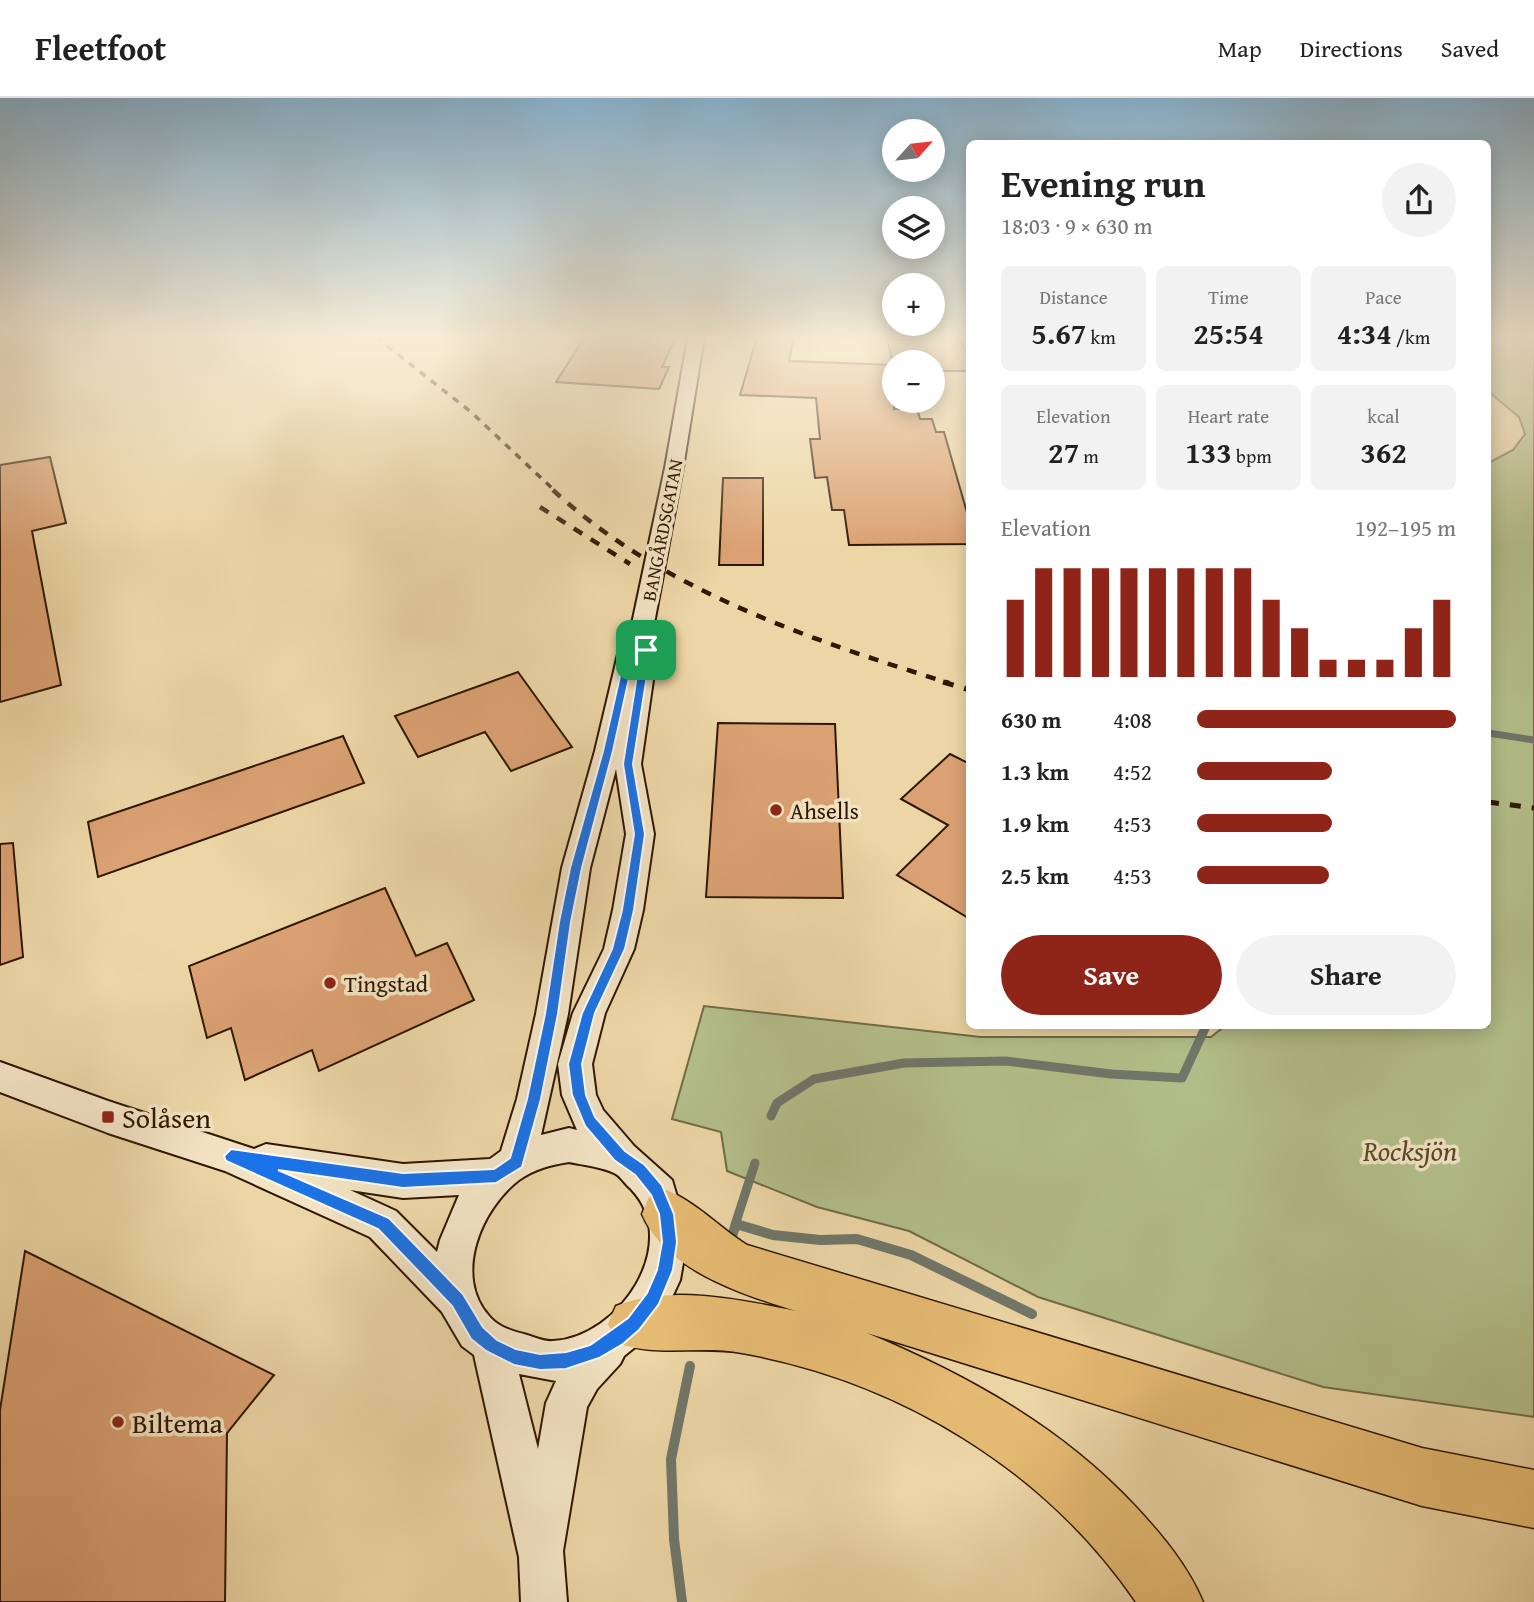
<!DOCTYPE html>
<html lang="en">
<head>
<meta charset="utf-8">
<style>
	body { margin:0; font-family:"Gentium Book Plus",serif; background:#f2f2f2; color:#222; height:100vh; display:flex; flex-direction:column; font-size:26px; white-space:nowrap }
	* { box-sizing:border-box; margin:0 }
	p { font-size:23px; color:#767676 }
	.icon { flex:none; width:38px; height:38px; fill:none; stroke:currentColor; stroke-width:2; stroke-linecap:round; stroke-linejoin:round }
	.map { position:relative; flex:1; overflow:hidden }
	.sheet { position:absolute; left:966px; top:42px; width:525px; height:889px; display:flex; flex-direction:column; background:#fff; border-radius:10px; box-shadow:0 4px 18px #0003 }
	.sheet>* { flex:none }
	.needle { width:46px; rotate:63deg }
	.buttons { position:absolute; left:882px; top:21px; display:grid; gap:14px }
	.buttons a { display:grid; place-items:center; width:63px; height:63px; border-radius:50%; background:#fff; box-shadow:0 4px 18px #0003; font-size:35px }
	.pin { position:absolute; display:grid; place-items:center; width:60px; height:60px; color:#fff; margin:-30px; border-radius:14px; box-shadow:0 4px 10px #0006 }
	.round { display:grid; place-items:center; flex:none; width:74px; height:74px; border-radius:37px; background:#f2f2f2 }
	.summary { display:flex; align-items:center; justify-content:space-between; height:119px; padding:0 35px }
	h1 { font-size:38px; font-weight:600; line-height:52px }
	.stats { display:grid; grid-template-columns:repeat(3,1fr); gap:10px; height:119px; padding:7px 35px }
	.stats div { display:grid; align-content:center; border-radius:10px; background:#f2f2f2; text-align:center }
	.stats b { font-size:30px; font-weight:600 }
	.stats small { font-size:19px; font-weight:400 }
	.stats p { font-size:19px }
	.chart { height:196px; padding:14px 35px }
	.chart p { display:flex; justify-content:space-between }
	.chart svg { width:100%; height:126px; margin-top:7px; stroke:#8f2418; stroke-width:6 }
	.primary-button { display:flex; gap:14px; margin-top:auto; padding:14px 35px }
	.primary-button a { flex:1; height:80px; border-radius:42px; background:#8f2418; color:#fff; font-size:28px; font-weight:600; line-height:80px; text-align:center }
	.primary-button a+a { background:#f2f2f2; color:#222 }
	ul { padding:0 35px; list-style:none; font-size:23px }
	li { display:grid; grid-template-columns:112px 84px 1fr; align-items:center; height:52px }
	li i { height:18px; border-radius:9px; background:#8f2418 }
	header { display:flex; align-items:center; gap:42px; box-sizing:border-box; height:98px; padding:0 35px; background:#fff; border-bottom:2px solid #e0e0e0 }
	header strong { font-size:33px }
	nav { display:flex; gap:38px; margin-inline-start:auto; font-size:24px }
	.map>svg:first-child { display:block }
	.green { fill:#b3bf8a; stroke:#726b45; stroke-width:2 }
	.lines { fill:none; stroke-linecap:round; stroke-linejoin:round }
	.stream-far2 { stroke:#70776a; stroke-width:7 }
	.stream-far1 { stroke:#70776a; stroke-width:9 }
	.stream { stroke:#70776a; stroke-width:10 }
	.building { fill:#dba172; stroke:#301700; stroke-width:2 }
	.secondary-casing { stroke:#301700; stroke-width:4 }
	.highway-casing { stroke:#301700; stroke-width:3 }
	.secondary { fill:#f3e4c5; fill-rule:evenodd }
	.highway { fill:#e6bb73; fill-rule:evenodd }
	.rail-far2 { stroke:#301700; stroke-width:3.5; stroke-dasharray:7 7; stroke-linecap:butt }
	.rail-far1 { stroke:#301700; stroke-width:4.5; stroke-dasharray:10 10; stroke-linecap:butt }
	.rail { stroke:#301700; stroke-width:5; stroke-dasharray:11 11; stroke-linecap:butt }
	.route { fill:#1a73e8; stroke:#fff; stroke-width:2; fill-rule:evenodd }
	.poi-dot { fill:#8f2418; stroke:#f3e4c5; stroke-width:2.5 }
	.labels { text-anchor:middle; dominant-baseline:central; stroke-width:7; stroke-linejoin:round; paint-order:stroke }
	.far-street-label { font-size:19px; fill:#301700; stroke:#f3e4c5 }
	.poi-label { font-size:23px; fill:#301700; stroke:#f3e4c5; text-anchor:start }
	.near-poi-label { font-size:28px; fill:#301700; stroke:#f3e4c5; text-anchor:start }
	.near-park-label { font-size:28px; font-style:italic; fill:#574929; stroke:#f3e4c5 }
</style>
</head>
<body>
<header>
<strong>Fleetfoot</strong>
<nav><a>Map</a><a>Directions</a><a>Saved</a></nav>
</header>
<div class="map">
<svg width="1534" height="1504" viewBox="0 0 1534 1504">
	<rect width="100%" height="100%" fill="#edd6a6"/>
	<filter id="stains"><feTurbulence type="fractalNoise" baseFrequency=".00286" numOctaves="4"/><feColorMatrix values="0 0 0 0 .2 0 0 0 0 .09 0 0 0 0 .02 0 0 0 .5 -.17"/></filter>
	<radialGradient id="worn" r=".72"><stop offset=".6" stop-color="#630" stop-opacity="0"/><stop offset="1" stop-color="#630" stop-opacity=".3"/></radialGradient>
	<polygon class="green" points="1488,239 1534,239 1534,1319 1323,1289 1038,1199 909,1133 817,1109 727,1073 721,1034 672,1021 704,908 981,939 1211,939 1225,928 1488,928 1488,365 1513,352 1525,336 1519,319 1488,293"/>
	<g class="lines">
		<polyline class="stream-far2" points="1488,635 1534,642"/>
		<g class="stream-far1">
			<polyline points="771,1018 777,1005 814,981 904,965 1006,963 1111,976 1182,980 1206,928"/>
			<polyline points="736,1126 740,1127"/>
			<polyline points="735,1127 755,1065"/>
		</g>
		<g class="stream">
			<polyline points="736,1126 773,1137 820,1142 857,1141 911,1157 1032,1216"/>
			<polyline points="731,1141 736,1126"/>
			<polyline points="682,1504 674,1441 671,1361 690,1268"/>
		</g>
	</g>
	<g class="building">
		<polygon points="585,239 676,239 662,269 669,269 659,291 556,284"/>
		<polygon points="757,239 794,239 789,263 894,267 894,311 917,310 920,321 932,321 936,334 944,334 970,425 970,446 849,447 844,412 832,412 827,379 815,380 810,341 820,341 816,300 740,297"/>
		<polygon points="961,241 970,261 970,273 933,273 933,264 893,264 887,242"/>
		<polygon points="50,359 66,425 32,433 61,587 0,604 0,367"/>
		<polygon points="723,380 763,380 763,467 719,467"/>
		<polygon points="518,574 572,649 511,673 485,634 418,659 395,618"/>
		<polygon points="718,625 835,626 843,800 706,799"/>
		<polygon points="343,638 364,685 98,779 88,724"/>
		<polygon points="950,656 970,666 970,821 897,777 948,727 901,701"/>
		<polygon points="13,745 23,859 0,867 0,746"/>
		<polygon points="385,790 416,858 447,845 474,902 319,973 312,952 245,982 231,930 207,940 189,868"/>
		<polygon points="25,1153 274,1277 227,1335 225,1504 0,1504 0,1312"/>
	</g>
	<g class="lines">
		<g class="secondary-casing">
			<path id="secondary" d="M688,239H704L683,370L651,542L641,554L637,576L649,577L653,582L641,666L654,736L643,812L634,851L605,915L592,966L596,997L603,1012L634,1048L672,1082L688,1136L680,1182L674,1195L650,1237L624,1258L620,1266L597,1291L587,1309L563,1453L567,1504H521L519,1459L474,1257L462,1248L442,1214L370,1139L225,1073L108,1035L0,994V964L108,1003L254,1051L266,1046L403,1066L490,1061L501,1053L517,1001L536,916L562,770L595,653L619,552L629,540L665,370ZM616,671L626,736L613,812L604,851L573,915L558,966L562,997L577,1032L569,1030L541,1037L568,916L590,770ZM569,1064C583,1067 603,1069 616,1076C621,1079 626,1087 631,1091C683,1145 619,1240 553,1243C545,1244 534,1239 527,1237C513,1233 499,1230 489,1218C453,1178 481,1111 519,1082C534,1071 551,1067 569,1064ZM350,1092L403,1100L459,1097L440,1142L437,1154L396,1113ZM519,1276L556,1283L546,1305L538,1351Z"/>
		</g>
		<g class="highway-casing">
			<path id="highway" d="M666,1092C696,1104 720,1130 747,1147L1422,1350L1534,1372V1430L1422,1408L867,1235C967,1277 1060,1328 1135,1408C1162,1437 1188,1468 1203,1504H1136C1045,1371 899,1283 742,1255C701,1247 652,1260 616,1244L608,1226L616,1208C669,1186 742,1202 796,1213C742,1196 666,1173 642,1116L649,1099Z"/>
		</g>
		<use href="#secondary" class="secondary"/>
		<use href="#highway" class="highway"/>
		<polyline class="rail-far2" points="376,239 471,314 555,393"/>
		<g class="rail-far1">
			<path d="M553,392C661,492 811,542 949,585"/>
			<polyline points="540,409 630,466"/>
		</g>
		<g class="rail">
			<polyline points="943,584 970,592"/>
			<polyline points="1488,704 1534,710"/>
		</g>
	</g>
	<linearGradient id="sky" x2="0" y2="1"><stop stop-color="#89b5d2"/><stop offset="0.53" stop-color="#f7edd7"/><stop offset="1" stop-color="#f7edd7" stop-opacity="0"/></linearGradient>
	<rect width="1534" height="450" fill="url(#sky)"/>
	<path class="route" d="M637,540H643L651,552L633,666L645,736L634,812L625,851L595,915L582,966L586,997L595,1019L625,1053L645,1067L662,1087L674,1116L677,1144L673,1172L659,1206L639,1232L623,1246L599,1260L566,1271L540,1272L514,1267L486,1253L471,1241L452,1208L378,1131L226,1063L224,1058L231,1051L403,1075L494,1071L510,1060L527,1001L545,916L559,824L570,770L603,653L626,552ZM639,548L641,552L623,666L634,736L622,812L612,851L582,915L568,966L572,997L585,1028L614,1062L635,1077L651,1097L659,1116L662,1144L657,1172L647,1195L628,1220L590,1247L566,1254L540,1256L516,1251L497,1242L483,1229L463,1196L389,1120L278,1072L403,1090L496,1085L522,1069L541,1001L558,916L571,824L582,770L613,653L635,553Z"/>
	<g class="poi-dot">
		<circle cx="776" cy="712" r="7"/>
		<circle cx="330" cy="885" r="7"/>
		<rect x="101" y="1012" width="14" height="14" rx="3.5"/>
		<circle cx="118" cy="1324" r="7"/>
	</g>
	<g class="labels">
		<g class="far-street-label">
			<text transform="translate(662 432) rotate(-79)">BANGÅRDSGATAN</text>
		</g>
		<g class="poi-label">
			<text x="790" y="712">Ahsells</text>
			<text x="344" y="885">Tingstad</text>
		</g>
		<g class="near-poi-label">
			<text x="122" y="1019">Solåsen</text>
			<text x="132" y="1324">Biltema</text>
		</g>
		<g class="near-park-label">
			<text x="1410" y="1052">Rocksjön</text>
		</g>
	</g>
	<rect width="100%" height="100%" filter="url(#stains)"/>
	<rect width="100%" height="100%" fill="url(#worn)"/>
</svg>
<div class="buttons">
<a><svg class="needle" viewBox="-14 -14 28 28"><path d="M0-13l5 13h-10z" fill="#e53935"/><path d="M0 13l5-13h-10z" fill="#767676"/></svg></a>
<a><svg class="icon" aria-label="layers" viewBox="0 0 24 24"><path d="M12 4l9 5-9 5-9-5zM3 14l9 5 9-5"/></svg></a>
<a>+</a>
<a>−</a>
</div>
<div class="pin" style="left:646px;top:552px;background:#1e9e55"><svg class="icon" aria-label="arrive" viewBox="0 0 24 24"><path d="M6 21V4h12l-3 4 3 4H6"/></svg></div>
<section class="sheet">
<div class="summary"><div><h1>Evening run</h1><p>18:03 · 9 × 630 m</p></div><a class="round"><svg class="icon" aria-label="share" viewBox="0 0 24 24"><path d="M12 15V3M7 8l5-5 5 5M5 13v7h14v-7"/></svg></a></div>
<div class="stats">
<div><p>Distance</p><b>5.67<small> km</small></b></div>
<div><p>Time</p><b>25:54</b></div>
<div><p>Pace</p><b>4:34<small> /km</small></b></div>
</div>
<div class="stats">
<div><p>Elevation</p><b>27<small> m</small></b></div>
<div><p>Heart rate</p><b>133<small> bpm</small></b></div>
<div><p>kcal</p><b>362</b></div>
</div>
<div class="chart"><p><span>Elevation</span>192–195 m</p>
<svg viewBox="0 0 160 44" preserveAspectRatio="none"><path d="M5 44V17M15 44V6M25 44V6M35 44V6M45 44V6M55 44V6M65 44V6M75 44V6M85 44V6M95 44V17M105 44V27M115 44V38M125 44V38M135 44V38M145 44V27M155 44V17"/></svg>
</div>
<ul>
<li><b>630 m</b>4:08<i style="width:100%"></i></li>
<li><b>1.3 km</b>4:52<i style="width:52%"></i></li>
<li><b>1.9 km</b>4:53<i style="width:52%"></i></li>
<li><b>2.5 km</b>4:53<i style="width:51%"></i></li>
</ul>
<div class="primary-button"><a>Save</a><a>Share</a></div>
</section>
</div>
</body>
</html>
